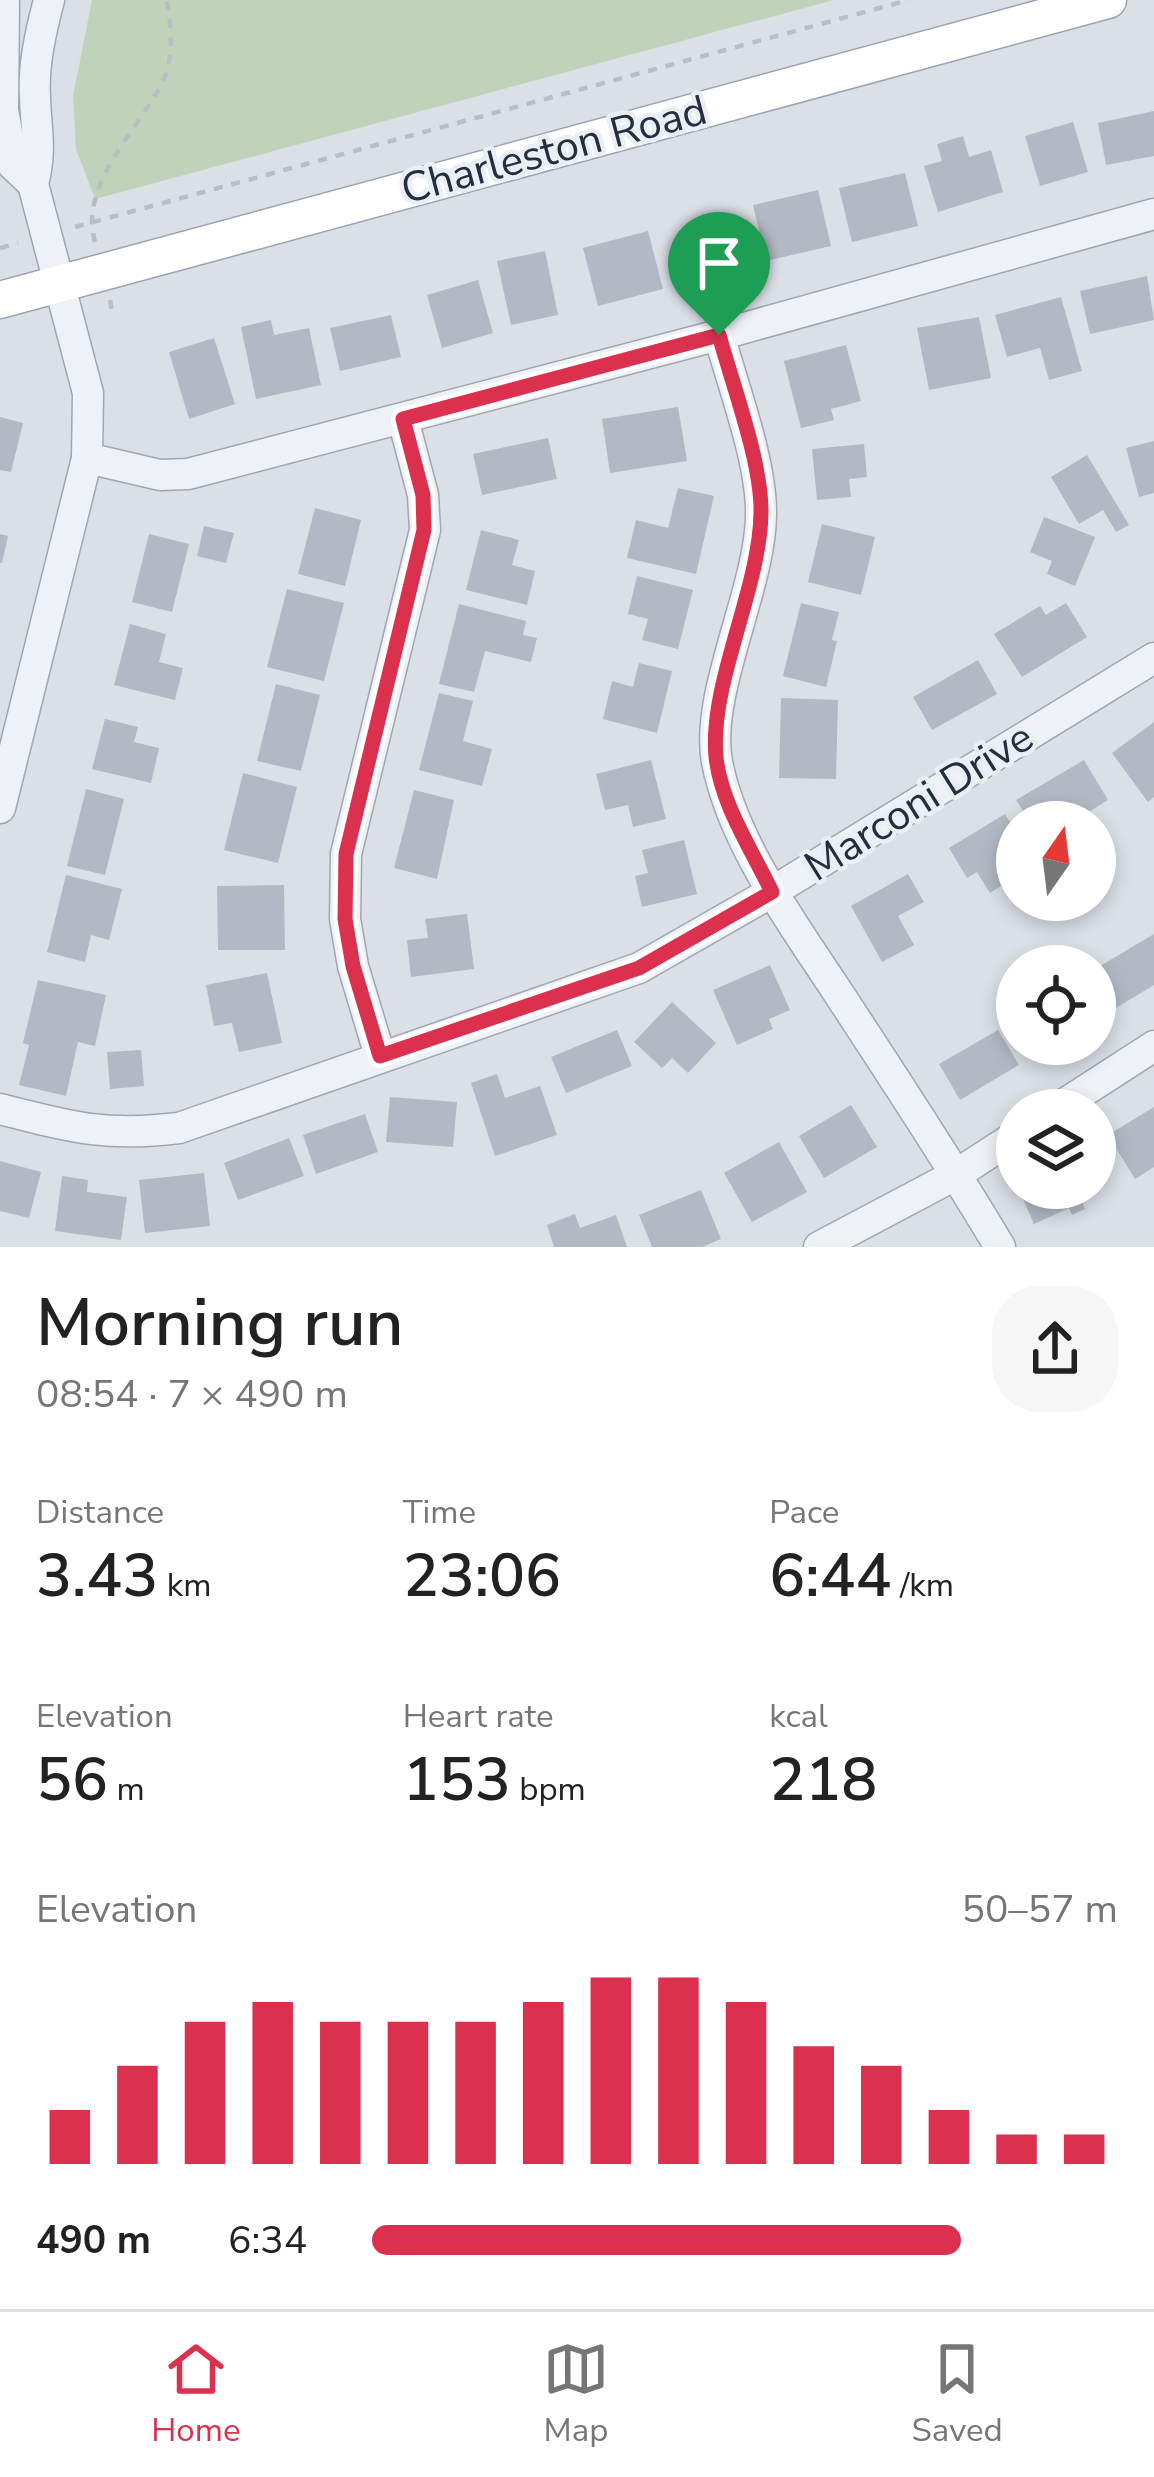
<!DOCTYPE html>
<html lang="en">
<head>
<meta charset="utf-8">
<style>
	body { margin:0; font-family:"Nunito Sans",sans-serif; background:#f6f6f6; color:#222; height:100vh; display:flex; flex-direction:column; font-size:45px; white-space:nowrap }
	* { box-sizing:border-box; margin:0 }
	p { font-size:39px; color:#767676 }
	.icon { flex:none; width:66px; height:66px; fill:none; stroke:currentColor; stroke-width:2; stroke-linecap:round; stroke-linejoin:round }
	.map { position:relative; height:1247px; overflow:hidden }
	.details { display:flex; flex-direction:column; background:#fff; flex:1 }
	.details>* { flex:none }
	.needle { width:78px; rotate:14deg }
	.controls { position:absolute; left:996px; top:801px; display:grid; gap:24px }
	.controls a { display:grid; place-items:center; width:120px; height:120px; border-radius:50%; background:#fff; box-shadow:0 6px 18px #0003; font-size:60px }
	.pin { position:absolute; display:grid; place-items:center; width:102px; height:102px; color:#fff; margin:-123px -51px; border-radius:50% 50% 50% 0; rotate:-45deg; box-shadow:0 0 12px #0007 }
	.pin .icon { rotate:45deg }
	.round { display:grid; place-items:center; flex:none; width:126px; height:126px; border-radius:48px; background:#f6f6f6 }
	.overview { display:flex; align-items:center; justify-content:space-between; height:204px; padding:0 36px }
	h1 { font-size:66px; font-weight:600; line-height:90px }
	.figures { display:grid; grid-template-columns:repeat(3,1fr); gap:18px; height:204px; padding:12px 36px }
	.figures div { display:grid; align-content:center }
	.figures b { font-size:60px; font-weight:600 }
	.figures small { font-size:33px; font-weight:400 }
	.figures p { font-size:33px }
	.chart { height:336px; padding:24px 36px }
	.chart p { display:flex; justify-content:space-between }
	.chart svg { width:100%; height:216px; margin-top:12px; stroke:#db314f; stroke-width:6 }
	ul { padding:0 36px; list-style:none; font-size:39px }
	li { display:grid; grid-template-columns:192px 144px 1fr; align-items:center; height:90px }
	li i { height:30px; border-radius:15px; background:#db314f }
	.dock { display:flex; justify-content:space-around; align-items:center; height:168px; border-top:3px solid #e0e0e0; background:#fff; font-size:33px; color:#767676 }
	.dock a { display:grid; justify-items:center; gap:6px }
	.dock .on { color:#db314f }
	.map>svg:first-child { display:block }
	.green { fill:#c1d2bb }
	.building { fill:#b2b9c4 }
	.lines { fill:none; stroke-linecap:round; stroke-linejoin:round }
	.minor-casing { stroke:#a0a7b1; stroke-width:33 }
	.major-casing { stroke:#99a4b4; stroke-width:39 }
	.path { stroke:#b9bec5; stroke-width:4.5; stroke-dasharray:9 9; stroke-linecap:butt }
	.minor { stroke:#eef1f5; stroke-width:30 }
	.major { stroke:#fff; stroke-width:36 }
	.route-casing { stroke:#fff; stroke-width:24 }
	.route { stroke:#db314f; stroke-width:15 }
	.labels { text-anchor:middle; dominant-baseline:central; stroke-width:9; stroke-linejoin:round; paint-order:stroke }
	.street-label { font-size:42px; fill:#242e3e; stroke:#eaeff5 }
</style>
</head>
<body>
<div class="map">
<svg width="1154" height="1247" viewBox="0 0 1154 1247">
	<rect width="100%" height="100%" fill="#dbe0e7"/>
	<polygon class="green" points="92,0 834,0 95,199 76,149 73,96"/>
	<g class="building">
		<polygon points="1154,111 1154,156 1106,165 1098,123"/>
		<polygon points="1073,122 1088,172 1040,186 1025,136"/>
		<polygon points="963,136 969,157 991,150 1003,192 938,212 924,166 942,161 937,144"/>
		<polygon points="905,173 918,226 852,242 839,188"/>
		<polygon points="818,190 831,246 766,261 753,205"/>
		<polygon points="735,221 745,267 696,278 686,233"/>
		<polygon points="648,231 663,289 598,306 583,248"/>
		<polygon points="545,251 558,315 511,325 497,261"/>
		<polygon points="1147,276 1154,320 1090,334 1080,291"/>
		<polygon points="478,280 493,333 442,348 427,295"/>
		<polygon points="1061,297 1082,371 1049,380 1040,348 1007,357 995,315"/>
		<polygon points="391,315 401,357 340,371 330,328"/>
		<polygon points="979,317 991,378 929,390 917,328"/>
		<polygon points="271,320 274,335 309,328 321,385 256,399 241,327"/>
		<polygon points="214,338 235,404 189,419 169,352"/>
		<polygon points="846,345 861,401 831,409 834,420 801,428 784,361"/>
		<polygon points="678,407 687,461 610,473 602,419"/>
		<polygon points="0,417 23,423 11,472 0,470"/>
		<polygon points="548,438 557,479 482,495 473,454"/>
		<polygon points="1154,441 1154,493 1139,497 1126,448"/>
		<polygon points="864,444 867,477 849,479 851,497 817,500 812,449"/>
		<polygon points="1087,455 1129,525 1116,532 1103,510 1079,524 1051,477"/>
		<polygon points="678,488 714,496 696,574 627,558 636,520 668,528"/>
		<polygon points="315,508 361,520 345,586 298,574"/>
		<polygon points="1044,517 1095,537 1075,586 1047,574 1052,561 1030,552"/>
		<polygon points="822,524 875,537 861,595 808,582"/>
		<polygon points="204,526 234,533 226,563 197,556"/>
		<polygon points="481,530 519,540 512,565 535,571 527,605 466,590"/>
		<polygon points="0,534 8,536 2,563 0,563"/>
		<polygon points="149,534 189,544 172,612 132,602"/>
		<polygon points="637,576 693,590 678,649 642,640 648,619 628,614"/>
		<polygon points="287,589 344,603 324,681 267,667"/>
		<polygon points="801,603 839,612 832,640 837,641 826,687 783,676"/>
		<polygon points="1066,603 1087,637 1022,677 994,634 1040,606 1046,615"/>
		<polygon points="459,604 526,621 523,635 537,638 531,662 485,651 474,692 439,684"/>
		<polygon points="130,624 166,634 159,662 183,668 175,700 114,685"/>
		<polygon points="978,660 997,694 932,730 913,697"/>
		<polygon points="639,663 672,671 657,733 603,719 612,681 633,687"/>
		<polygon points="276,684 320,695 301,771 257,761"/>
		<polygon points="439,693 473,701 463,741 492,749 482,786 419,770"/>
		<polygon points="781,698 838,700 836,779 779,778"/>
		<polygon points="105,719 138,727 134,742 159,748 151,783 92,769"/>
		<polygon points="1154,722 1154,797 1148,802 1112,753"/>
		<polygon points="651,760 666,819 633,827 628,805 605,810 596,774"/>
		<polygon points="1084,760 1108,800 1072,822 1030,822 1016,800"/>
		<polygon points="243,773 297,787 278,863 224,850"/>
		<polygon points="86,789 124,799 105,875 67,866"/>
		<polygon points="414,790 454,800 437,879 394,868"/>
		<polygon points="1005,814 1017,833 1017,853 1003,862 1013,878 990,893 977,872 967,878 949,848"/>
		<polygon points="684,840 697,894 642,907 635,876 648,873 642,850"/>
		<polygon points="908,874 924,902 898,916 914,945 882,962 851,906"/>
		<polygon points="66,875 122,889 109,940 91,935 85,962 47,952"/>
		<polygon points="284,885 285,950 218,950 217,886"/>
		<polygon points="467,914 474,969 411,977 407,940 428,938 425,919"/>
		<polygon points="1154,934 1154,985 1116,1008 1095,969"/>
		<polygon points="770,965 790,1010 769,1019 773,1029 737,1045 713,990"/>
		<polygon points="267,973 282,1043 239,1052 232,1023 214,1026 206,985"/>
		<polygon points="38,980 106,995 95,1046 78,1042 66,1096 19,1085 29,1045 23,1043"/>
		<polygon points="672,1002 716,1043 688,1073 672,1058 662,1068 634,1042"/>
		<polygon points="617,1030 632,1066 566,1093 551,1057"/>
		<polygon points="998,1030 1019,1065 960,1100 939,1064"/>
		<polygon points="141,1050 144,1086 110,1089 107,1052"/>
		<polygon points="497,1074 505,1098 540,1086 557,1135 495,1156 471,1083"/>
		<polygon points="390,1097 457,1102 453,1147 386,1142"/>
		<polygon points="851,1105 877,1147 824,1178 799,1136"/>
		<polygon points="1154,1107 1154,1167 1135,1179 1108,1135"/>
		<polygon points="365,1114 378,1152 316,1174 303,1135"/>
		<polygon points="289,1138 304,1176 238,1200 224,1163"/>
		<polygon points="779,1142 807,1192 752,1222 724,1173"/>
		<polygon points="0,1161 41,1172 29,1218 0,1211"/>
		<polygon points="204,1173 210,1226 145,1233 139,1180"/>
		<polygon points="62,1176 88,1180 87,1192 127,1197 121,1240 55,1231"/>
		<polygon points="1018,1188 1076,1188 1085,1209 1072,1215 1069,1208 1034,1224"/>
		<polygon points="701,1190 721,1239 702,1247 652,1247 639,1215"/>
		<polygon points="575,1214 580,1228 616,1215 627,1247 554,1247 547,1225"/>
	</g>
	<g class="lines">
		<g class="minor-casing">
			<g id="minor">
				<polyline points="4,0 3,110 13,165 33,184"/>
				<path d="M719,335C733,386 761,460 761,512C762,585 704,693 717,762C733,844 794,925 839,994C894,1078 949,1161 1000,1247"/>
				<polyline points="87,458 160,475 188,474 719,335 1154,214"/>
				<path d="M0,808L87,458L88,393L33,184C42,150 36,130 35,97C33,64 41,31 49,0"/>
				<polyline points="380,1056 353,966 345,919 346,854 425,530 423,495 403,419"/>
				<path d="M0,1109C71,1127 105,1137 179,1128L639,968L772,892L1154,658"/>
				<polyline points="1055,1110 1154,1046"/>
				<polyline points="819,1247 957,1174 1017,1135"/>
			</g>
		</g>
		<g class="major-casing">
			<polyline id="major" points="0,300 1108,0"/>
		</g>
		<g class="path">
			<polyline points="75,227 909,0"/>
			<path d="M95,242C78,185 139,129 162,83C175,57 171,27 167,0"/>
			<polyline points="0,248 18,243"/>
			<polyline points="110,300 113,318"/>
		</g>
		<use href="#minor" class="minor"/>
		<use href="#major" class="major"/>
	</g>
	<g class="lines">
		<g class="route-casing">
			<path id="route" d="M719,335C733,386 762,463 761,513C760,589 709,684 716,757C721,804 752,850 772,892L639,968L380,1056L353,966L345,919L346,854L424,530L423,495L403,419Z"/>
		</g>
		<use href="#route" class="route"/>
	</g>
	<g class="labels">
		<g class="street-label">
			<text transform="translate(554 150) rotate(-15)">Charleston Road</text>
			<text transform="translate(919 802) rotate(-32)">Marconi Drive</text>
		</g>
	</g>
</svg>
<div class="controls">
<a><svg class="needle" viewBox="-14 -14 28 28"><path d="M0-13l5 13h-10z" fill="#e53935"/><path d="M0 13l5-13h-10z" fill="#767676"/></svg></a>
<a><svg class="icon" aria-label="locate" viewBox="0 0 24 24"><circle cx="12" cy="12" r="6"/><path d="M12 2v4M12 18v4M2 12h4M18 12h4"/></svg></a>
<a><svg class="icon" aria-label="layers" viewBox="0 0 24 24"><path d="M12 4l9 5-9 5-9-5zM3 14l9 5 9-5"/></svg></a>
</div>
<div class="pin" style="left:719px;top:335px;background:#1e9e55"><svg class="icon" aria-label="arrive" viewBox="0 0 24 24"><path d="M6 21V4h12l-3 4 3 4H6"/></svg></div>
</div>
<section class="details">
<div class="overview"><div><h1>Morning run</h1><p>08:54 · 7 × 490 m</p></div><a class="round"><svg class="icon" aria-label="share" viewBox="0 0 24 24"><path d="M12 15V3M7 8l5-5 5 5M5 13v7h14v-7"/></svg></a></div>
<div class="figures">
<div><p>Distance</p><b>3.43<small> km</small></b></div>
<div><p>Time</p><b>23:06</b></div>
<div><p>Pace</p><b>6:44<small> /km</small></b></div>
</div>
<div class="figures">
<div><p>Elevation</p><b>56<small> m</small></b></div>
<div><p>Heart rate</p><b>153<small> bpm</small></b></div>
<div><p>kcal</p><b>218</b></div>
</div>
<div class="chart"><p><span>Elevation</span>50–57 m</p>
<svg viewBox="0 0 160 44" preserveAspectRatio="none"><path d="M5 44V33M15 44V24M25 44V15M35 44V11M45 44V15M55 44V15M65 44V15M75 44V11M85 44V6M95 44V6M105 44V11M115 44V20M125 44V24M135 44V33M145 44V38M155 44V38"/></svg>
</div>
<ul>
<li><b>490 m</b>6:34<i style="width:79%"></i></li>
</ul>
</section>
<nav class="dock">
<a class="on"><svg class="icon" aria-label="home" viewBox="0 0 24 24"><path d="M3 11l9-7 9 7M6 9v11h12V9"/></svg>Home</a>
<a><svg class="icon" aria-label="map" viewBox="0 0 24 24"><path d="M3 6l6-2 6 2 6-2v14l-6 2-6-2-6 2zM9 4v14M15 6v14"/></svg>Map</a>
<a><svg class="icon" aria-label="saved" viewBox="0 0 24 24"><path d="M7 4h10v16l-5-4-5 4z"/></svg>Saved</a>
</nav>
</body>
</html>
